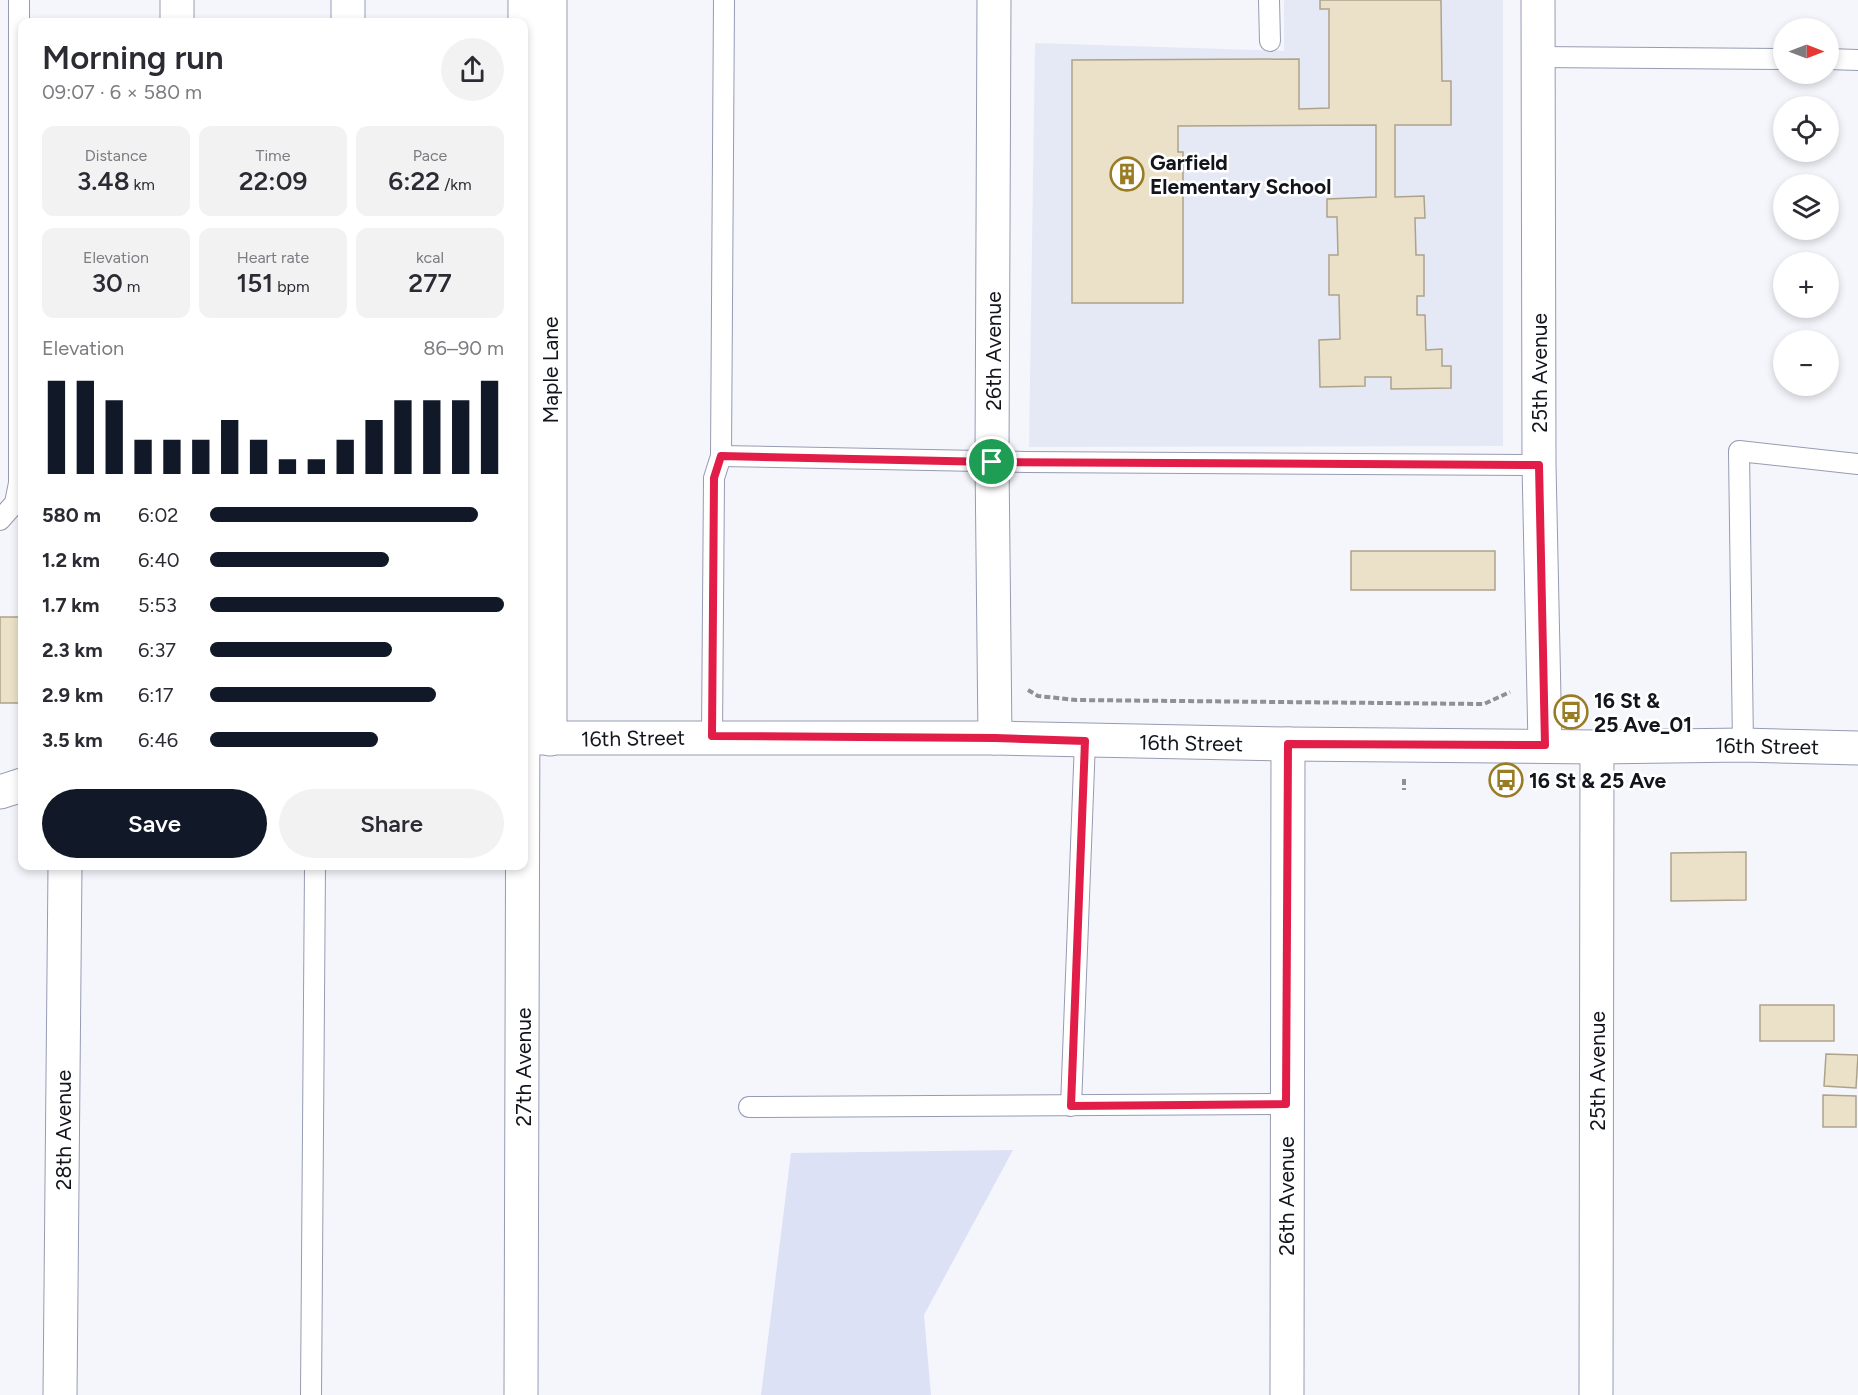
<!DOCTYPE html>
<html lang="en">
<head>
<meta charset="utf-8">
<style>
	body { margin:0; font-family:Figtree,sans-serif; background:#f2f2f3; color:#2b2b33; height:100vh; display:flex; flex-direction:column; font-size:22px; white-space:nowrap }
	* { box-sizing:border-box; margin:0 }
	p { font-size:20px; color:#7c7c81 }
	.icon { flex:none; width:33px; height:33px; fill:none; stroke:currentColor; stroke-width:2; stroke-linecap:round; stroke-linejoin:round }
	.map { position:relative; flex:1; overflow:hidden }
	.panel { position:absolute; left:18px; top:18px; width:510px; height:852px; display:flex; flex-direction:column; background:#fff; border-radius:12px; box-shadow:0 3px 9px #0003 }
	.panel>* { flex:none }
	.needle { width:39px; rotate:90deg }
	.buttons { position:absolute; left:1773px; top:18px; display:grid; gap:12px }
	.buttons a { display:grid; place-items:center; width:66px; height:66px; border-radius:50%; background:#fff; box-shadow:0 3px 9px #0003; font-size:30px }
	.pin { position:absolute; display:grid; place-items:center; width:51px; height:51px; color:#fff; margin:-26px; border:3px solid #fff; border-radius:50%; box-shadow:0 2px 6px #0007 }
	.round { display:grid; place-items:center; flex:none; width:63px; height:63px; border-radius:32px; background:#f2f2f3 }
	.headline { display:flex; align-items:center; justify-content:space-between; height:102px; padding:0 24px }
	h1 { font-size:33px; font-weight:600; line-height:45px }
	.figures { display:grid; grid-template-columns:repeat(3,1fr); gap:9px; height:102px; padding:6px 24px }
	.figures div { display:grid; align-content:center; border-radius:12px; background:#f2f2f3; text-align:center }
	.figures b { font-size:26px; font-weight:600 }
	.figures small { font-size:16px; font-weight:400 }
	.figures p { font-size:16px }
	.chart { height:168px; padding:12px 24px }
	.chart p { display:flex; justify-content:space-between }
	.chart svg { width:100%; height:108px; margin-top:6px; stroke:#111827; stroke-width:6 }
	.action { display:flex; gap:12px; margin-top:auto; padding:12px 24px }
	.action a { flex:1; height:69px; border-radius:36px; background:#111827; color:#fff; font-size:24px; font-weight:600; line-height:69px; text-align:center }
	.action a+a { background:#f2f2f3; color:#2b2b33 }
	ul { padding:0 24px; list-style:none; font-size:20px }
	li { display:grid; grid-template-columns:96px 72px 1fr; align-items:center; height:45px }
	li i { height:15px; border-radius:8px; background:#111827 }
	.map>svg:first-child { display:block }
	.built { fill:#e5e9f6 }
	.green { fill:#dce1f5 }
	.building { fill:#ebe1c8; stroke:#ada38b; stroke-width:1.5 }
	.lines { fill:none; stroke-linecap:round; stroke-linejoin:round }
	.lane-casing { stroke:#969bb3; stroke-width:22 }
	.street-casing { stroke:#969bb3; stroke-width:35 }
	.secondary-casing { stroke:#969bb3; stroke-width:35 }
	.path { stroke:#8e9097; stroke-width:4; stroke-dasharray:6 3; stroke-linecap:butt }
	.lane { stroke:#fff; stroke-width:20 }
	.street { stroke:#fff; stroke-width:33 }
	.secondary { stroke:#fff; stroke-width:33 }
	.route-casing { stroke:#fff; stroke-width:12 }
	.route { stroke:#e11d48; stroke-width:8 }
	.labels { text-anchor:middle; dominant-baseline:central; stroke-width:5; stroke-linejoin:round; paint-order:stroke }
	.poi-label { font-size:21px; font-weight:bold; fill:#13151d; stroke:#fff; text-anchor:start }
	.street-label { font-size:21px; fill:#13151d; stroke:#fff }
</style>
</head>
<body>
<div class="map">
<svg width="1858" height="1395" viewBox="0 0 1858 1395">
	<rect width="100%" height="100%" fill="#f5f6fc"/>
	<polygon class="built" points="1284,0 1503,0 1503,446 1029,447 1035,43 1284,51"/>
	<polygon class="green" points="1013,1150 924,1315 931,1395 761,1395 791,1153"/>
	<g class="building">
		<polygon points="1320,0 1441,0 1442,81 1451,81 1451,125 1395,125 1395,197 1424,196 1425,218 1415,218 1416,255 1424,255 1424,296 1417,296 1417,315 1425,315 1426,350 1442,349 1442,366 1451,366 1451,388 1391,389 1391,377 1365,377 1365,386 1320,387 1319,340 1340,339 1339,295 1329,295 1329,255 1338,255 1337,217 1327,217 1327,199 1376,197 1376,125 1178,126 1178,152 1183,152 1183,303 1072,303 1072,60 1299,59 1299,109 1329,108 1329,9 1320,9"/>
		<rect x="1351" y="551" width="144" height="39"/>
		<polygon points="0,617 21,617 20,703 0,703"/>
		<polygon points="1746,852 1746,900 1671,901 1671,853"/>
		<rect x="1760" y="1005" width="74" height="36"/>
		<polygon points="1826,1054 1858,1055 1856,1088 1824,1086"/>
		<polygon points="1823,1095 1856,1096 1856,1127 1823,1127"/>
	</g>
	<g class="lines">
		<g class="lane-casing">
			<g id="lane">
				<polyline points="1269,0 1270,41"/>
				<polyline points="1538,57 1784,59"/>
				<polyline points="1828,59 1858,60"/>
				<polyline points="721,456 1026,462 1539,465"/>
				<polyline points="0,520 15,503 19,483 19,0"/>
				<polyline points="712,736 714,478 721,456 724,0"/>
				<polyline points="1743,745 1739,451 1858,464"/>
				<polyline points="1071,1106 1085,741"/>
				<polyline points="749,1107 1286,1104"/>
				<polyline points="311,1395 315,866"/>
			</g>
		</g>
		<g class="street-casing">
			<g id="street">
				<polyline points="177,0 177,22"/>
				<polyline points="550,0 550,739"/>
				<polyline points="994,0 992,461 995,738"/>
				<polyline points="1538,0 1539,465 1545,745"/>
				<polyline points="348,22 348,0"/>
				<polyline points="60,1395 65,866"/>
				<polyline points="521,1395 525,0"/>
				<polyline points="1287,1395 1288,744"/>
				<polyline points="1596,1395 1597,747"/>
			</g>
		</g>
		<g class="secondary-casing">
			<g id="secondary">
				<polyline points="524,738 995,738 1288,744 1597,747 1743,745 1858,748"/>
				<polyline points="0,792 22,785"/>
			</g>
		</g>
		<g class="path">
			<polyline points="1028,690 1038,696 1076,700 1484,704 1510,692"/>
			<polyline points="1404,779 1404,790"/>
		</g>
		<use href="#lane" class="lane"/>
		<use href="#street" class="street"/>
		<use href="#secondary" class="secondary"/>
	</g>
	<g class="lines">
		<g class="route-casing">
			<polygon id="route" points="721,456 992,462 1539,465 1545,745 1288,744 1286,1104 1071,1106 1085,741 995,738 712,736 714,478"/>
		</g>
		<use href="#route" class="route"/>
	</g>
	<defs>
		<g id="building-ring" transform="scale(1.725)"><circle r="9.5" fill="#fff" stroke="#9a7c25" stroke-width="1.5"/><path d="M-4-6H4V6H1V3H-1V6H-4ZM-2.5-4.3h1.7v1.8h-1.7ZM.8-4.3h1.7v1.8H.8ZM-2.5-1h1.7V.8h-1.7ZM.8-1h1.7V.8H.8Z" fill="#9a7c25"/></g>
		<g id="bus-ring" transform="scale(1.725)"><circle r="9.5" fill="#fff" stroke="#9a7c25" stroke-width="1.5"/><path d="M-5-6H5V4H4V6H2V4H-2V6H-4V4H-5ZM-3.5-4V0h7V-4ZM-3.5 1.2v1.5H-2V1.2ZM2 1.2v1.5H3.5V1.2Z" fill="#9a7c25"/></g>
	</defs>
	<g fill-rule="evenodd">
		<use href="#building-ring" x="1127" y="174"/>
		<use href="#bus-ring" x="1571" y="712"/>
		<use href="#bus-ring" x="1506" y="780"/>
	</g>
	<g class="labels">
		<g class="poi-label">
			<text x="1150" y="162">Garfield<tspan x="1150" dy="24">Elementary School</tspan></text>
			<text x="1594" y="700">16 St &amp;<tspan x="1594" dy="24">25 Ave_01</tspan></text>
			<text x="1529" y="780">16 St &amp; 25 Ave</text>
		</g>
		<g class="street-label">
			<text transform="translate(993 351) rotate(-90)">26th Avenue</text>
			<text transform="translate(550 370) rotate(-90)">Maple Lane</text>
			<text transform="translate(1539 373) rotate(-90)">25th Avenue</text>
			<text transform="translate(633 738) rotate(-1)">16th Street</text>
			<text transform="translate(1191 743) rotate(1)">16th Street</text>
			<text transform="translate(1767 746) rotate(1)">16th Street</text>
			<text transform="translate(523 1067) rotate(-90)">27th Avenue</text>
			<text transform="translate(1597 1071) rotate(-90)">25th Avenue</text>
			<text transform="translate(63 1130) rotate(-90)">28th Avenue</text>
			<text transform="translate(1286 1196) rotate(-90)">26th Avenue</text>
		</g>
	</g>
</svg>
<div class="buttons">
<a><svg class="needle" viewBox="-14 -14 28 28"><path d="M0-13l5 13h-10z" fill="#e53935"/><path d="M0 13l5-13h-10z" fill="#7c7c81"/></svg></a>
<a><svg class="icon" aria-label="locate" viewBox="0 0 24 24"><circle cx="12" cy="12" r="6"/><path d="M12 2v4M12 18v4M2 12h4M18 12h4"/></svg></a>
<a><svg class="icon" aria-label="layers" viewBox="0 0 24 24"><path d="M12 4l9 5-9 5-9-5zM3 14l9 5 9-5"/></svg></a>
<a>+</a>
<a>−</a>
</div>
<div class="pin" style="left:992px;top:462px;background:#1e9e55"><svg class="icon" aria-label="arrive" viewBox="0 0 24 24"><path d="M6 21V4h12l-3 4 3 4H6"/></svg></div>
<section class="panel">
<div class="headline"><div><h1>Morning run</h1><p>09:07 · 6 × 580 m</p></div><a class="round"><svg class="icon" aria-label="share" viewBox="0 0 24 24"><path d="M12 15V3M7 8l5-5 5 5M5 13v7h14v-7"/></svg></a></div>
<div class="figures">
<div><p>Distance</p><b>3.48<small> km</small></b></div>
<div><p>Time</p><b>22:09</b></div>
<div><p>Pace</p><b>6:22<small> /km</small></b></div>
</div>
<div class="figures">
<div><p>Elevation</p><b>30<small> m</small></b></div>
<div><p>Heart rate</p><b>151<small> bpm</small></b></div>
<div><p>kcal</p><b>277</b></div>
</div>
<div class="chart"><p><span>Elevation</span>86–90 m</p>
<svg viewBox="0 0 160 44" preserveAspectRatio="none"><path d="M5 44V6M15 44V6M25 44V14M35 44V30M45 44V30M55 44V30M65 44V22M75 44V30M85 44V38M95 44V38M105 44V30M115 44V22M125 44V14M135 44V14M145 44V14M155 44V6"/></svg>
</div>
<ul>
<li><b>580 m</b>6:02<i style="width:91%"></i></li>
<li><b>1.2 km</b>6:40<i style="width:61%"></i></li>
<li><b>1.7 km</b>5:53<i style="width:100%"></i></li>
<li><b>2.3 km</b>6:37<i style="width:62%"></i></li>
<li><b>2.9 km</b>6:17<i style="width:77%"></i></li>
<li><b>3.5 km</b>6:46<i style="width:57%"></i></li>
</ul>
<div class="action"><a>Save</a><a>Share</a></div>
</section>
</div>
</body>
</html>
